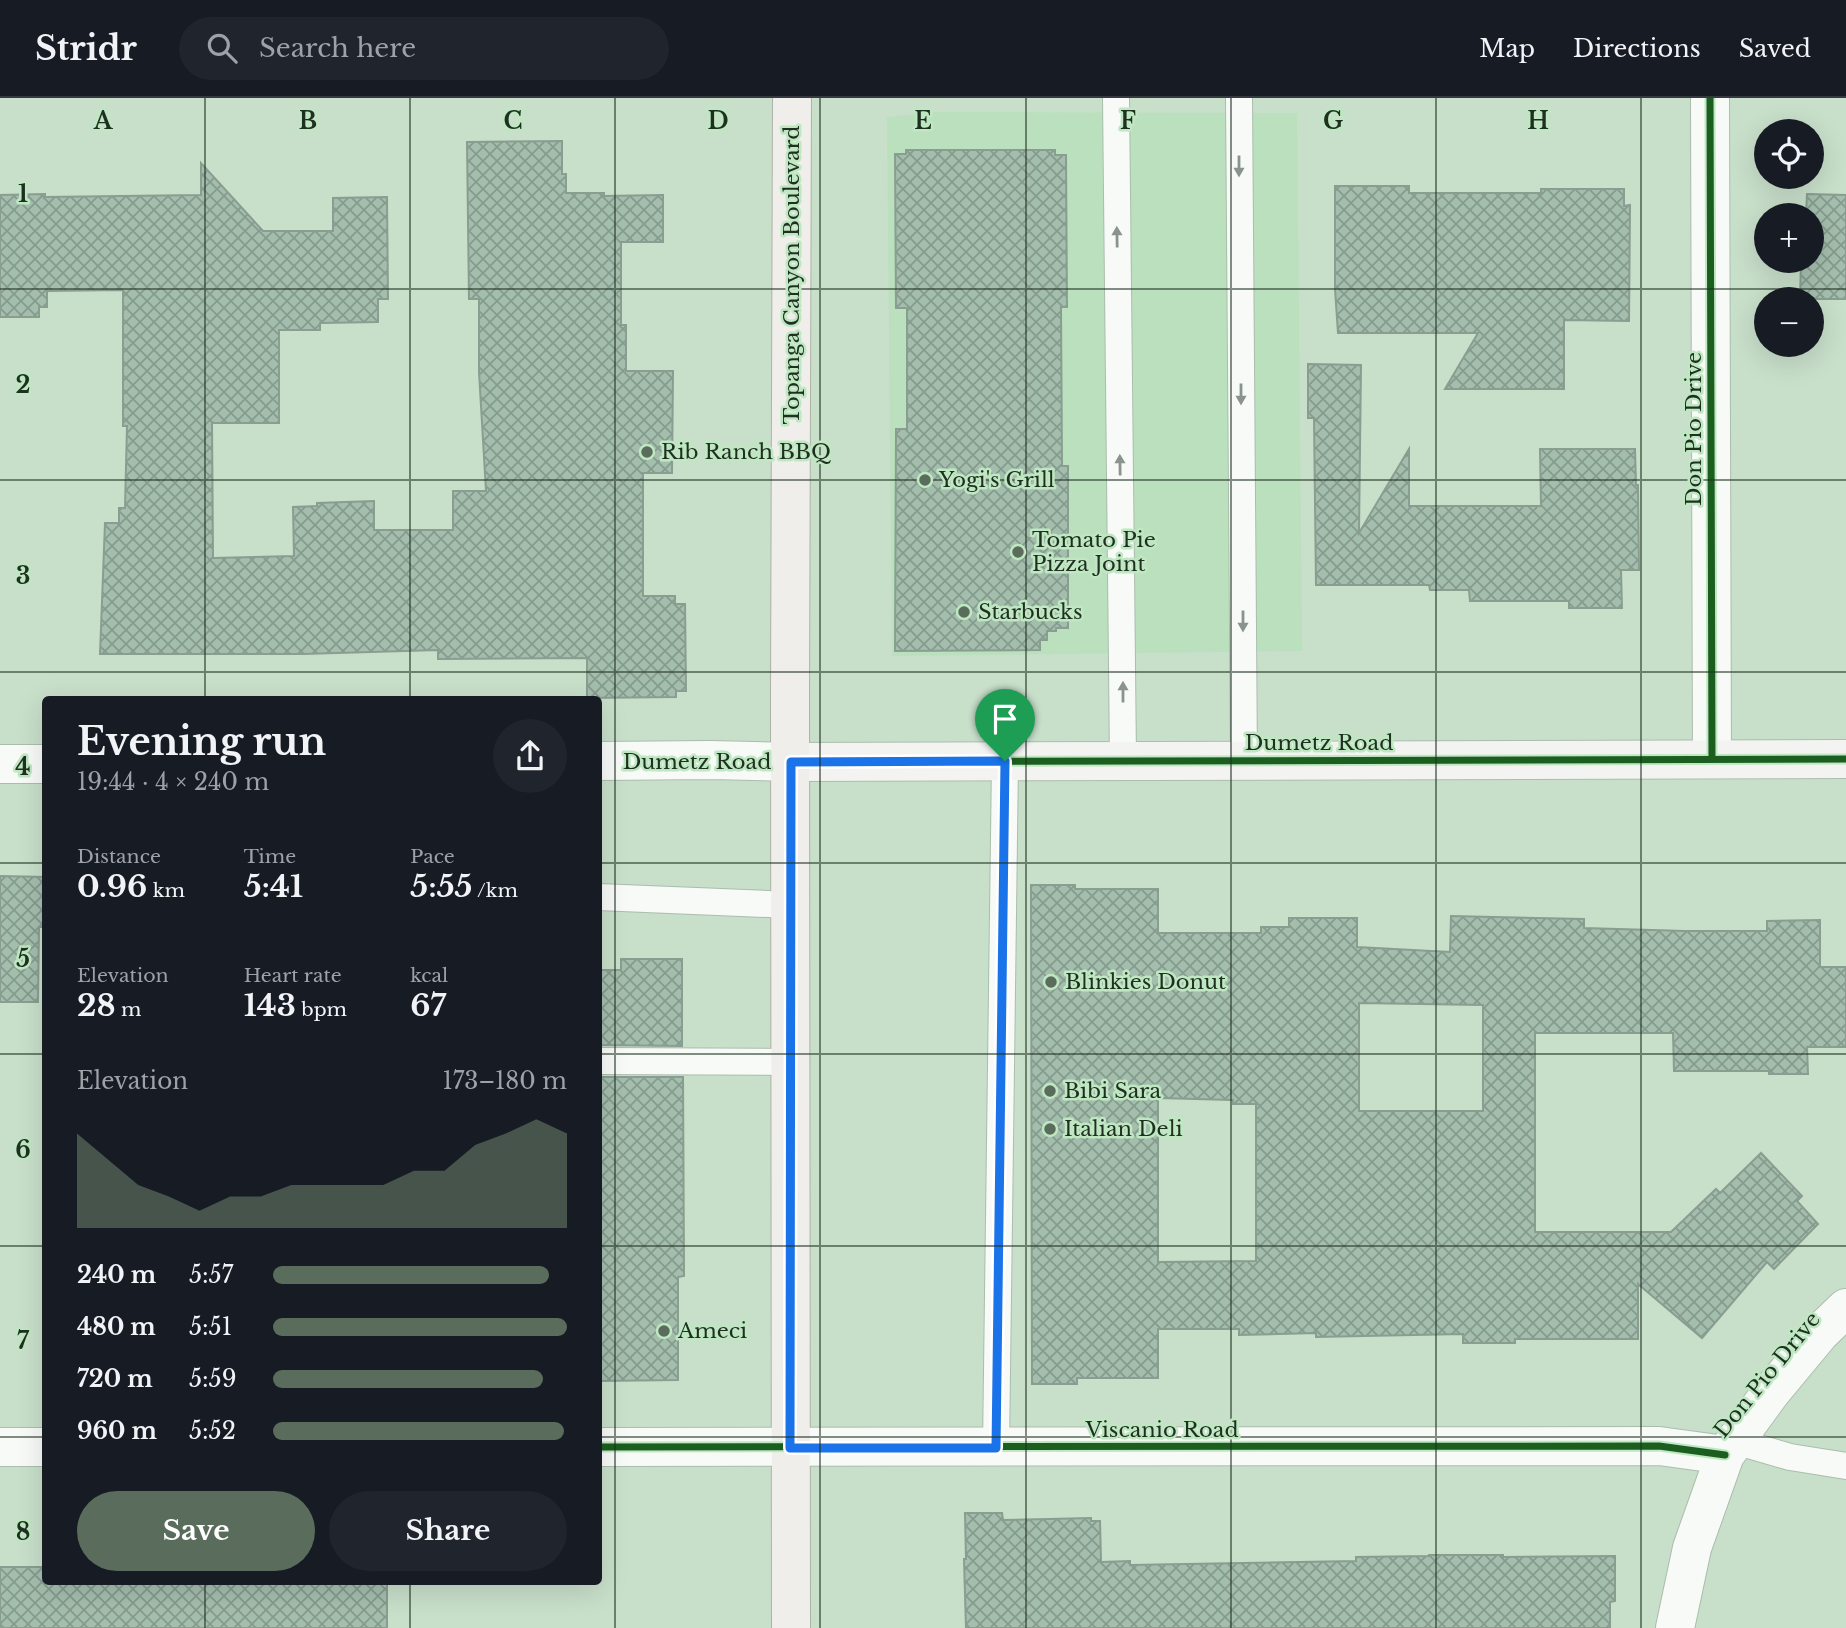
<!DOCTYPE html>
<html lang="en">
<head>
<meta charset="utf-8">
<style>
	body { margin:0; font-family:"Libre Baskerville",serif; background:#20242c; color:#f1f3f6; height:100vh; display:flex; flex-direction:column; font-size:26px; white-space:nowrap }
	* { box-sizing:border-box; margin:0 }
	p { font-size:23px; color:#9ea1a6 }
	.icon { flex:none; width:38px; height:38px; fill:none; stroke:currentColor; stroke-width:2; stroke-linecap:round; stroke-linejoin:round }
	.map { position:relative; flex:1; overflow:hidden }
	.panel { position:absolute; left:42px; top:598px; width:560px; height:889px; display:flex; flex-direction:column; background:#171b24; border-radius:7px; box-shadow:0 7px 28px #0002 }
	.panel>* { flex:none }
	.tools { position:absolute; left:1754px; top:21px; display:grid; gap:14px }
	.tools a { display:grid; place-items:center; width:70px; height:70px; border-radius:50%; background:#171b24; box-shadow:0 7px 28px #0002; font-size:35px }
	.pin { position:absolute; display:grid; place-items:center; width:60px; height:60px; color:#fff; margin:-72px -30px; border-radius:50% 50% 50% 0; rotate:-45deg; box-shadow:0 0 7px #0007 }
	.pin .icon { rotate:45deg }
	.round { display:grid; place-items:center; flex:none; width:74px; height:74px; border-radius:37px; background:#20242c }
	.headline { display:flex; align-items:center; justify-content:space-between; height:119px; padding:0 35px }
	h1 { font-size:38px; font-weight:700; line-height:52px }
	.stats { display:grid; grid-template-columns:repeat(3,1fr); gap:10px; height:119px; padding:7px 35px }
	.stats div { display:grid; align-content:center }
	.stats b { font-size:30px; font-weight:700 }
	.stats small { font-size:19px; font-weight:400 }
	.stats p { font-size:19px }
	.chart { height:196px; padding:14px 35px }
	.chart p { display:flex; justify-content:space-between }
	.chart svg { width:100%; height:126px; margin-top:7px; fill:#5a6d5c; opacity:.7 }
	.cta { display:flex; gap:14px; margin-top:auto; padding:14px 35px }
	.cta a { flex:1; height:80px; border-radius:42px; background:#5a6d5c; color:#fff; font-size:28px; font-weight:700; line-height:80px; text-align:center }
	.cta a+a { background:#20242c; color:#f1f3f6 }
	ul { padding:0 35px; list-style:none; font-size:23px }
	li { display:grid; grid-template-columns:112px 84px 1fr; align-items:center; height:52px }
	li i { height:18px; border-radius:9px; background:#5a6d5c }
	header { display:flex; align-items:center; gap:42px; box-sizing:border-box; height:98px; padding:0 35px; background:#171b24; border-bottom:2px solid #363941 }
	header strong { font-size:33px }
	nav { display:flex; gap:38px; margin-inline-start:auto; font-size:24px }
	.search { width:490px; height:63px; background:#20242c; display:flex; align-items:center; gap:18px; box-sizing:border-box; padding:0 24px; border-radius:38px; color:#9ea1a6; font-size:26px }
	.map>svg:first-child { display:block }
	.built { fill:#bbe0be }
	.building { fill:url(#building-cross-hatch); stroke:#899d90; stroke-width:2; fill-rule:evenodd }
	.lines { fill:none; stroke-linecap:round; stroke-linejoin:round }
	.lane-casing { stroke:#abbdad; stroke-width:28 }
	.street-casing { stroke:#abbdad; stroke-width:40 }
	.secondary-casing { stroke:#abbdad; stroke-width:40 }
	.primary-casing { stroke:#afb2a6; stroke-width:40 }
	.lane { stroke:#f7faf7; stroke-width:26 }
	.street { stroke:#f7faf7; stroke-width:38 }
	.secondary { stroke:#f3f4f1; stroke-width:38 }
	.primary { stroke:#f0eeea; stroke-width:38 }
	.cycleway-casing { stroke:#bfe8c2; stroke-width:11 }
	.cycleway { stroke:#1b5e20; stroke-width:7 }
	.oneway { fill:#8b948c }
	.route-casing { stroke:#fff; stroke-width:14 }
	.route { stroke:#1a73e8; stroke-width:9 }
	.grid { fill:none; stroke:#1f2f21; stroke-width:2; stroke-opacity:0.55 }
	.poi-dot { fill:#5a6d5c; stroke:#bfe8c2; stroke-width:2.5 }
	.labels { text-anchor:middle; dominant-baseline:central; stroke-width:5; stroke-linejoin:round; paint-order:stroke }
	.street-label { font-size:21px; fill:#1f2f21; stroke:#bfe8c2 }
	.poi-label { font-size:21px; fill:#1f2f21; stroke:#bfe8c2; text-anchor:start }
	.grid-label { font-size:23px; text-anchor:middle; font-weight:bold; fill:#1f2f21; stroke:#bfe8c2; stroke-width:5; stroke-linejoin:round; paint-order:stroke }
</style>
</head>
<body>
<header>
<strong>Stridr</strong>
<div class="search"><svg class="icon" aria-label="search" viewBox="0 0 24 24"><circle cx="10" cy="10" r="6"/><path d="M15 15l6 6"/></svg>Search here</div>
<nav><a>Map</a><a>Directions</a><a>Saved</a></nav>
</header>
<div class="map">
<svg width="1846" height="1530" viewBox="0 0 1846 1530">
	<defs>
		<pattern id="building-cross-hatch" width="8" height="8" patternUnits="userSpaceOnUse" patternTransform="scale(1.75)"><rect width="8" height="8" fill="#a4beae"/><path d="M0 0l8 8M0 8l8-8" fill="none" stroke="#859b8d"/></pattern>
	</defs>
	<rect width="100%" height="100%" fill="#c8dfca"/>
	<polygon class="built" points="936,14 1297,15 1302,553 892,558 887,19"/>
	<g class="building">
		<polygon points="562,43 562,76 566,76 566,95 604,95 604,98 663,97 663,144 621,144 621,227 626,227 626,273 673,273 672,375 643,375 643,498 675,498 675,506 685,506 686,593 676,593 676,599 587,600 587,560 438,561 438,552 303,556 100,556 105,425 119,425 119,410 125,410 127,328 123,328 123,192 47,193 47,209 39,209 39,219 0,219 0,97 45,96 45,99 201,97 201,65 263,133 333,133 333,100 387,99 388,201 378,201 378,224 320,225 320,232 279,232 279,325 212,325 213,460 294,458 293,409 317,408 317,405 374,403 374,432 453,432 453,393 486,393 479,274 479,201 469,201 467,44"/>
		<polygon points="906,52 1055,52 1055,57 1066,57 1067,209 1061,209 1062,368 1068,368 1068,530 1056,530 1056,533 1047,533 1047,542 1040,542 1040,552 895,553 896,331 907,331 907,210 896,210 895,56 906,56"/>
		<polygon points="1335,88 1409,88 1409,95 1541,95 1541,91 1624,91 1624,108 1630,107 1629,223 1564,222 1564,291 1445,291 1478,235 1338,235 1335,191"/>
		<polygon points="1807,96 1846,97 1846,201 1800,201 1801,163 1811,163 1811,117 1806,117"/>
		<polygon points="1308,266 1361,267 1359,435 1409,351 1409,408 1541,408 1540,351 1635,351 1636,387 1638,387 1639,472 1621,472 1622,510 1569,510 1569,503 1470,503 1469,492 1430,492 1429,487 1316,487 1314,320 1308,320"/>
		<polygon points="0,778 46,779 46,829 39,829 38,904 0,904"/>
		<path d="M1031,787H1075V791H1158V835H1261V829H1289V820H1357V849L1450,854L1451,818L1584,821V830L1685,833H1767V823L1820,822V869H1846V949H1807L1808,976H1769V973H1674L1673,935H1535V1134H1671L1716,1091L1720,1095L1761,1055L1802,1098L1797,1103L1818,1126L1774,1171L1767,1164L1702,1240L1638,1186V1241H1515V1245H1463V1236L1316,1239V1235L1239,1237V1231H1158V1280H1077V1286H1032ZM1359,905L1483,907V1013H1359ZM1158,1000L1233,1002V1006H1256V1163L1158,1164Z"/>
		<polygon points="621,861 682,861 682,948 598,947 598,872 621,872"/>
		<polygon points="598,979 683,979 684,1178 678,1179 678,1282 598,1283"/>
		<polygon points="965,1415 1002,1415 1003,1422 1091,1420 1091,1423 1100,1423 1101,1464 1130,1463 1130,1467 1356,1463 1356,1459 1429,1458 1429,1457 1503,1457 1503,1459 1615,1458 1615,1503 1610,1504 1610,1530 966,1530 964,1461 966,1461"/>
		<polygon points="0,1469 45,1469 46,1484 387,1484 387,1530 0,1530"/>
	</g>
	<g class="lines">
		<g class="lane-casing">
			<g id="lane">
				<polyline points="1116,0 1123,662"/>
				<polyline points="1239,0 1244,662"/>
				<polyline points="598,799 791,807"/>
				<polyline points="598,963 791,964"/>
				<polyline points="1735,1343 1790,1359 1846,1368"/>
				<polyline points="996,1350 1005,663"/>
			</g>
		</g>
		<g class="street-casing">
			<g id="street">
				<polyline points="1710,0 1712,661"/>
				<polyline points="598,663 711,662 791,664"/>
				<polyline points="0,666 46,666"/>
				<polyline points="0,1349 46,1349"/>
				<polyline points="598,1349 1659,1348 1725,1357"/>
				<polyline points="1675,1530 1692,1450 1725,1357 1771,1294 1820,1235 1846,1210"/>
			</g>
		</g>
		<g class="secondary-casing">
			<polyline id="secondary" points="791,664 1846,661"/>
		</g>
		<g class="primary-casing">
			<polyline id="primary" points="791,1530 790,597 792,0"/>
		</g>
		<use href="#lane" class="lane"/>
		<use href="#street" class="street"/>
		<use href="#secondary" class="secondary"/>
		<use href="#primary" class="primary"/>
		<g class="cycleway-casing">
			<g id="cycleway">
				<polyline points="1710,0 1712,661"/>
				<polyline points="791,664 1846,661"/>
				<polyline points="598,1349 1659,1348 1725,1357"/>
			</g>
		</g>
		<use href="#cycleway" class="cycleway"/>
	</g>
	<defs><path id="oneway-solid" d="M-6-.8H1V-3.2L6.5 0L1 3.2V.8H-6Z" transform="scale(1.75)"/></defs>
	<g class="oneway">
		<use href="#oneway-solid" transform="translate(1239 68) rotate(90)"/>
		<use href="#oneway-solid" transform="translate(1117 139) rotate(-91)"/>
		<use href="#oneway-solid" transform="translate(1241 296) rotate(90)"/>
		<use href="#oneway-solid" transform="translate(1120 367) rotate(-91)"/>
		<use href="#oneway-solid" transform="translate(1243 523) rotate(90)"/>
		<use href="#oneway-solid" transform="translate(1123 594) rotate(-90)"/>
	</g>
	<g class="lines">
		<g class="route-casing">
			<polygon id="route" points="1005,663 996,1350 790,1350 791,664"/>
		</g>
		<use href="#route" class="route"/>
	</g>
	<path class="grid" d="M205,0V602M410,0V602M615,0V1530M820,0V1530M1026,0V1530M1231,0V1530M1436,0V1530M1641,0V1530M0,191H1846M0,382H1846M0,574H1846M0,765H46M598,765H1846M0,956H46M598,956H1846M0,1148H46M598,1148H1846M0,1339H46M598,1339H1846M205,1484V1530M410,1484V1530"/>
	<g class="poi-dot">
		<circle cx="647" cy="354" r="7"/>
		<circle cx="925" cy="382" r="7"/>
		<circle cx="1018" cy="454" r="7"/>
		<circle cx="964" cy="514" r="7"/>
		<circle cx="1051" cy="884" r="7"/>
		<circle cx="1050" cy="993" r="7"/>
		<circle cx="1050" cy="1031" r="7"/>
		<circle cx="664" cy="1233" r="7"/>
	</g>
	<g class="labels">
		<g class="street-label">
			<text transform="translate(792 177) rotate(-90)">Topanga Canyon Boulevard</text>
			<text transform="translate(1694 331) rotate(-90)">Don Pio Drive</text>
			<text x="1319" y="645">Dumetz Road</text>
			<text x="697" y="664">Dumetz Road</text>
			<text transform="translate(1767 1277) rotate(-51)">Don Pio Drive</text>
			<text x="1162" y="1332">Viscanio Road</text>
		</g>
		<g class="poi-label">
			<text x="661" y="354">Rib Ranch BBQ</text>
			<text x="939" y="382">Yogi's Grill</text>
			<text x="1032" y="442">Tomato Pie<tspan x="1032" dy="24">Pizza Joint</tspan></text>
			<text x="978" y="514">Starbucks</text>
			<text x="1065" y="884">Blinkies Donut</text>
			<text x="1064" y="993">Bibi Sara</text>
			<text x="1064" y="1031">Italian Deli</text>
			<text x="678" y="1233">Ameci</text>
		</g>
	</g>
	<g class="grid-label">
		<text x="103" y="31">A</text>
		<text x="308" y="31">B</text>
		<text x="513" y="31">C</text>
		<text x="718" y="31">D</text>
		<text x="923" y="31">E</text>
		<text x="1128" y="31">F</text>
		<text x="1333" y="31">G</text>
		<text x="1538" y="31">H</text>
		<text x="23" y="104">1</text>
		<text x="23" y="295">2</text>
		<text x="23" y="486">3</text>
		<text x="23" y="677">4</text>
		<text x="23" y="869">5</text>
		<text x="23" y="1060">6</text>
		<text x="23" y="1251">7</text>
		<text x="23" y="1442">8</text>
	</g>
</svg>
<div class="tools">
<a><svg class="icon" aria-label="locate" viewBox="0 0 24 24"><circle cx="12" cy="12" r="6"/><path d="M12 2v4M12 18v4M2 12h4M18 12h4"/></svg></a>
<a>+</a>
<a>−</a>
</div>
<div class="pin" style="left:1005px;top:663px;background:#1e9e55"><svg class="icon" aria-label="arrive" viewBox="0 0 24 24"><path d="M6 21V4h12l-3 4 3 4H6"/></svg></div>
<section class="panel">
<div class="headline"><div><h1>Evening run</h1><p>19:44 · 4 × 240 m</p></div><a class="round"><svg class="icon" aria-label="share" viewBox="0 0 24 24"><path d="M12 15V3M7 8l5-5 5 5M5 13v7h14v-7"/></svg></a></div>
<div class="stats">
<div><p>Distance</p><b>0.96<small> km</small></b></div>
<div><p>Time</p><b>5:41</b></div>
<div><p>Pace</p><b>5:55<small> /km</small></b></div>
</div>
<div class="stats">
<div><p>Elevation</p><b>28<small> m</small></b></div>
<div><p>Heart rate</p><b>143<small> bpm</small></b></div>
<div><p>kcal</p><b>67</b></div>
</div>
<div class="chart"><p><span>Elevation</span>173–180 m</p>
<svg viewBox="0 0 160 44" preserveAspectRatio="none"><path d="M0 44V11L10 20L20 29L30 33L40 38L50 33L60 33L70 29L80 29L90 29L100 29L110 24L120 24L130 15L140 11L150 6L160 11V44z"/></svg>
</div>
<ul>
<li><b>240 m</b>5:57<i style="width:94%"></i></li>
<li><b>480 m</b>5:51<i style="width:100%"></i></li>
<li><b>720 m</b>5:59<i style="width:92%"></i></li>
<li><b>960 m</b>5:52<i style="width:99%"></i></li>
</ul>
<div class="cta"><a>Save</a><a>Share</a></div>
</section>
</div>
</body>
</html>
